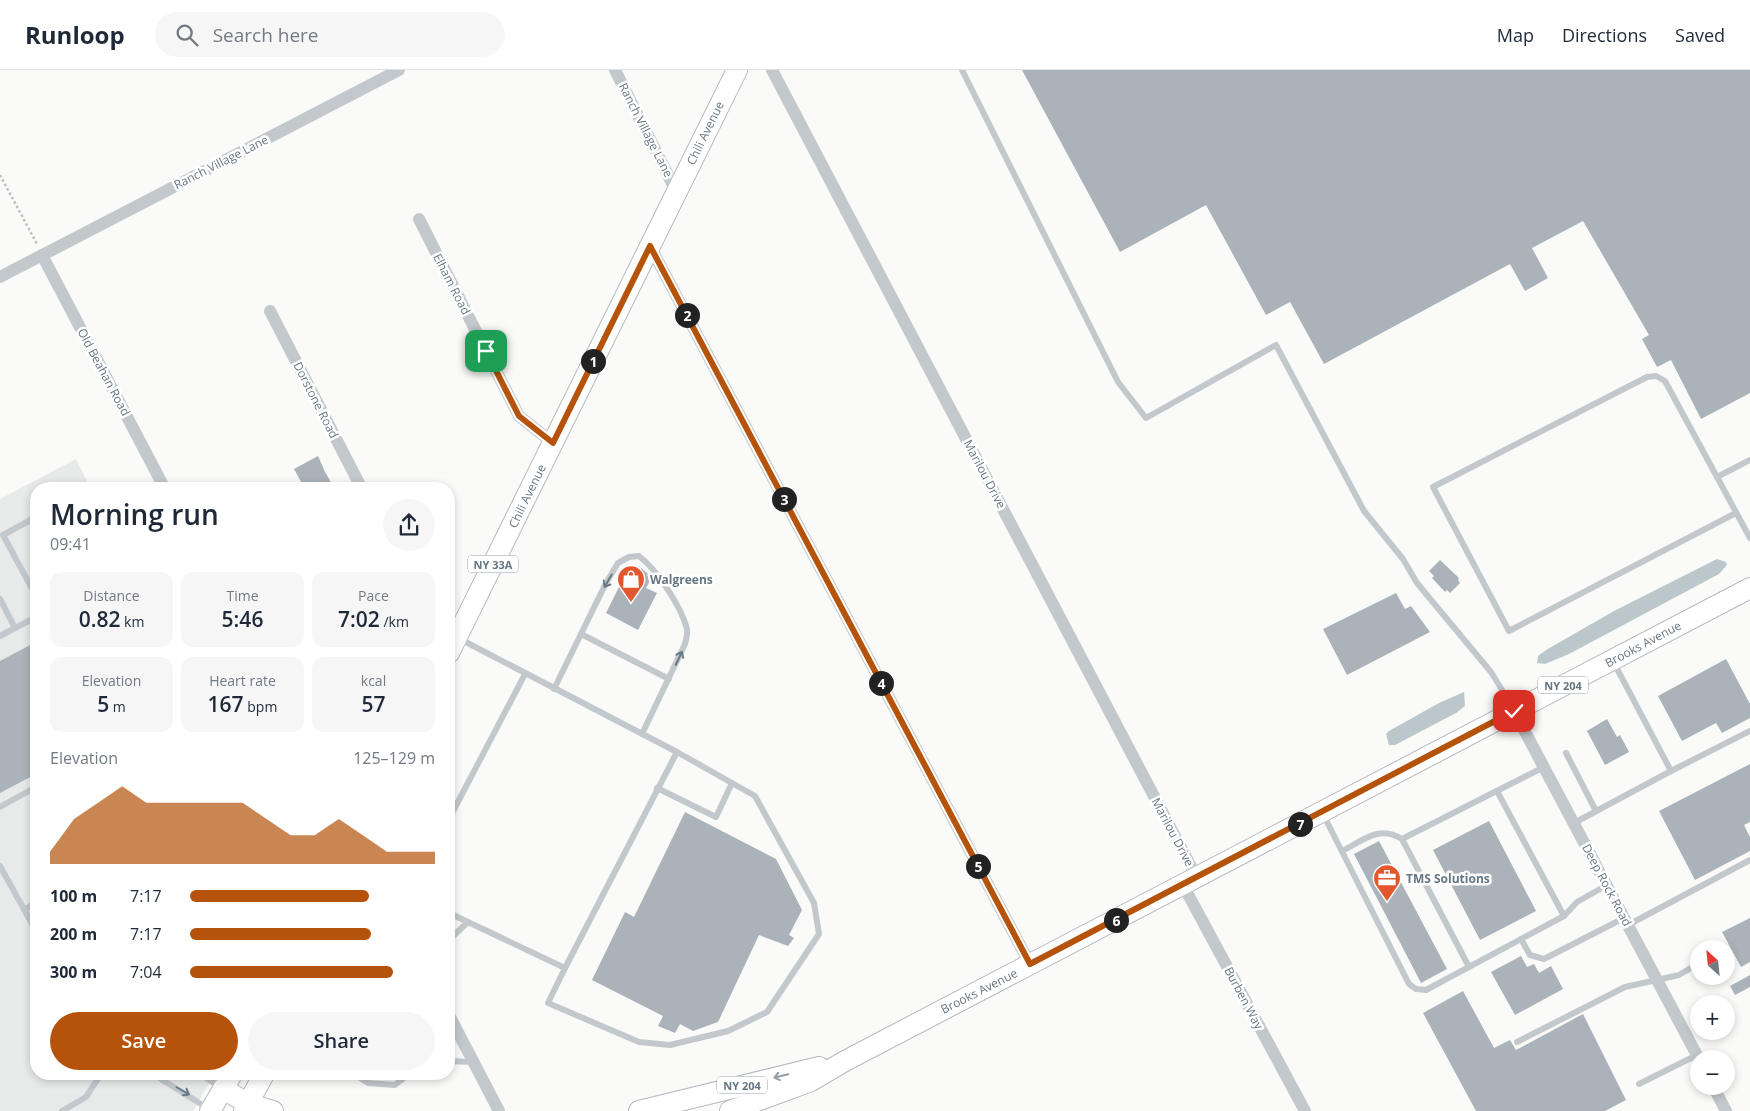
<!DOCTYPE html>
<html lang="en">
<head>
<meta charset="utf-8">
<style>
	body { margin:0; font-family:"Open Sans",sans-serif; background:#f6f6f7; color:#1f2937; height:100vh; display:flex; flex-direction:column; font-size:19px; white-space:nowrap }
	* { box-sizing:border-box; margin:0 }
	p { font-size:16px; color:#747a83 }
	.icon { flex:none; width:28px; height:28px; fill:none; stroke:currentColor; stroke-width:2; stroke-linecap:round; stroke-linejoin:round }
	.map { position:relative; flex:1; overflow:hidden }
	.details { position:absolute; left:30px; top:412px; width:425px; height:598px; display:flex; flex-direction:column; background:#fff; border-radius:20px; box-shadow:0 2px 8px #0003 }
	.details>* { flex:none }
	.needle { width:32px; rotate:333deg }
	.buttons { position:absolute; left:1690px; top:870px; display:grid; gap:10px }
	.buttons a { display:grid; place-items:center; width:45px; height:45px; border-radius:50%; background:#fff; box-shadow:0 2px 8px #0003; font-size:25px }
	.pin { position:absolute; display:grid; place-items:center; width:42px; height:42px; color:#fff; margin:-21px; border-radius:10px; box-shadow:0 2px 8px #0006 }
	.km { position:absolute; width:25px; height:25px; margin:-12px; border-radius:50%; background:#222; color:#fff; font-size:14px; line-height:25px; text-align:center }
	.round { display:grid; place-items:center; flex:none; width:52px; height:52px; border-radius:26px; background:#f6f6f7 }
	.summary { display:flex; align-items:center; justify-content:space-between; height:85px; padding:0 20px }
	h1 { font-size:28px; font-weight:600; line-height:38px }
	.figures { display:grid; grid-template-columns:repeat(3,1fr); gap:8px; height:85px; padding:5px 20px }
	.figures div { display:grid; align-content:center; border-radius:12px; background:#f6f6f7; text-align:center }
	.figures b { font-size:21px; font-weight:600 }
	.figures small { font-size:14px; font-weight:400 }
	.figures p { font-size:14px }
	.chart { height:140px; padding:10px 20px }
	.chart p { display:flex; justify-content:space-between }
	.chart svg { width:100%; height:90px; margin-top:5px; fill:#b45309; opacity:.7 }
	.button { display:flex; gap:10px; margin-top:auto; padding:10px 20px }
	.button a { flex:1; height:58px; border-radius:30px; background:#b45309; color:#fff; font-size:20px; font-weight:600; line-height:58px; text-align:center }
	.button a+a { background:#f6f6f7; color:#1f2937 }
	ul { padding:0 20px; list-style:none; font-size:16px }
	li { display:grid; grid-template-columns:80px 60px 1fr; align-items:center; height:38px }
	li i { height:12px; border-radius:6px; background:#b45309 }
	header { display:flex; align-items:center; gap:30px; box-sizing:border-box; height:70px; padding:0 25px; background:#fff; border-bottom:1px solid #e0e1e3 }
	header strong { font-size:24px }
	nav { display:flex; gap:28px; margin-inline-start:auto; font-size:18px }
	.search { width:350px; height:45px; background:#f6f6f7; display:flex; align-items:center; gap:12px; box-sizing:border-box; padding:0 18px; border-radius:28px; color:#747a83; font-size:19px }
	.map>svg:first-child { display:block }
	.built { fill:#e8e9e9 }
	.water { fill:#bbc7cb }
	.building { fill:#aab3b9 }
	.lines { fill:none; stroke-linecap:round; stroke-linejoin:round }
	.primary-casing { stroke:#b5babe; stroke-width:22 }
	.path { stroke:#bbbfc2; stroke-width:2.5; stroke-dasharray:2.5 2.5; stroke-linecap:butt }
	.service { stroke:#c3c8cc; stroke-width:6 }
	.minor { stroke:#c3c8cc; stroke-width:12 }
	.primary { stroke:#fff; stroke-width:20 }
	.oneway { stroke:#6a7a87 }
	.oneway2 { stroke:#939fa8 }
	.route-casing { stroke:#fff; stroke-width:10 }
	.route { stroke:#b45309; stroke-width:6 }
	.labels { text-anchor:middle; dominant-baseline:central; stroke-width:5; stroke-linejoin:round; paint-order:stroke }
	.shield { fill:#fff; stroke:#939fa8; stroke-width:1 }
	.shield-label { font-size:11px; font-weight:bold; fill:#657683 }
	.street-label { font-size:12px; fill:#657683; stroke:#fff }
	.poi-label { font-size:12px; font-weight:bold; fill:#657683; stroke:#fff; text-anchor:start }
</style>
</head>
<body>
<header>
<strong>Runloop</strong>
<div class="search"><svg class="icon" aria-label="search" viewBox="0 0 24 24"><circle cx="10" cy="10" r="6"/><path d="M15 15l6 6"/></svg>Search here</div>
<nav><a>Map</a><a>Directions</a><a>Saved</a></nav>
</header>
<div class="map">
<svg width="1750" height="1041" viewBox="0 0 1750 1041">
	<rect width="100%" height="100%" fill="#fafaf8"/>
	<polygon class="built" points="76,389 91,419 36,419 36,1004 215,1004 193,1041 0,1041 0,429"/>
	<g class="water">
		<polygon points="1717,489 1726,492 1727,495 1719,504 1569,584 1545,594 1537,593 1538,586 1546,580 1614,541"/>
		<polygon points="1464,622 1465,636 1456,643 1395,675 1389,675 1386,664 1389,661 1439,633"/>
	</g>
	<g class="building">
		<polygon points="1022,0 1750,0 1750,323 1701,349 1671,290 1657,297 1642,269 1649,265 1583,151 1532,178 1548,208 1525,221 1510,194 1324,294 1290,232 1266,245 1206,135 1120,182"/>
		<polygon points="318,386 325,402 335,419 305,419 294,399"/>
		<polygon points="1440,490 1459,508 1458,510 1460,513 1450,523 1447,520 1445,522 1432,508 1434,506 1429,501"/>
		<polygon points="641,498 652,507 646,518 657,523 638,560 606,543 624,507 633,511"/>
		<polygon points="1396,523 1405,539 1411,536 1430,562 1347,605 1323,559"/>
		<polygon points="36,572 36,704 0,723 0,591"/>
		<polygon points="1726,589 1750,634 1750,648 1722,663 1716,653 1682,671 1658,626"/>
		<polygon points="1607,649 1617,667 1620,665 1629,682 1605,695 1587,661"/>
		<polygon points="1750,694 1750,752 1744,755 1750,767 1750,781 1695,810 1659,741"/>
		<polygon points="685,742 776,789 802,840 789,865 794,868 788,876 759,865 718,952 693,961 680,954 675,963 658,956 663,946 592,910 625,842 634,847"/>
		<polygon points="1489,751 1536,841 1480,870 1433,780"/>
		<polygon points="1379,771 1447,899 1421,913 1354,784"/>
		<polygon points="1750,848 1750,892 1741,897 1722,862"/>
		<polygon points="1521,886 1527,897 1534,894 1539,903 1551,896 1563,919 1515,945 1491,902"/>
		<polygon points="1750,905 1750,917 1735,925 1730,916"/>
		<polygon points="1463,921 1494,978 1510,970 1516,980 1583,944 1626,1030 1605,1041 1476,1041 1423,943"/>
	</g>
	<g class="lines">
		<g class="primary-casing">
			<g id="primary">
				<polyline points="449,583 737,0"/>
				<polyline points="223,1019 249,1034 273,1041"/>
				<polyline points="210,1041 232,1004"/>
				<polyline points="244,1041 264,1004"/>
				<polyline points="639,1041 819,997"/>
				<polyline points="730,1041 811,1011 845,991 1750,518"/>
			</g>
		</g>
		<polyline class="path" points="0,105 37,174"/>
		<g class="service">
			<polyline points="962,0 1118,312 1146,348 1276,275 1364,441 1403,489 1417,513 1491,602 1513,638"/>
			<polyline points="1717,407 1750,390"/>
			<path d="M1736,443L1509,561L1433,417L1647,307L1656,306L1665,311C1693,363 1722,416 1750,468"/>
			<polyline points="36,447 3,465 36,526"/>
			<polyline points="0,529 15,558"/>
			<polyline points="581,564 669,609"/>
			<polyline points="0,566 36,547"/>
			<polyline points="1614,593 1671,701 1750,661"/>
			<path d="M554,619L606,513L618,493L629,487L639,486C657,500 681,536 687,559C688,563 686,570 685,574L642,664"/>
			<polyline points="1566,683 1596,741"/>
			<polyline points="657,718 716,747 732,713"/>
			<polyline points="1497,721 1564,846"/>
			<polyline points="0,737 36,717"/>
			<polyline points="1323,744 1409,914 1416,919 1426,920 1564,846 1577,832 1607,815"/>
			<polyline points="449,749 525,604"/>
			<polyline points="1574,753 1671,701"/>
			<polyline points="1402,769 1469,897"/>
			<path d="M1342,781C1364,770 1378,755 1402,769L1544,697"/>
			<polyline points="0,796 36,861"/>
			<polyline points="25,839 36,833"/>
			<polyline points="449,843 468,852"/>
			<polyline points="1628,855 1750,790"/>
			<polyline points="1521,869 1530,885 1544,889 1624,848"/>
			<polyline points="449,870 468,852 565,898 677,682 460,569"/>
			<polyline points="565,898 548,933 639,972 670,975 728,961 767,942 819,864 814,833 755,726 677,682"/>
			<polyline points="1517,972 1625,917 1679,905 1699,893"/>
			<polyline points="449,991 472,992"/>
			<polyline points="153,1004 209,1039"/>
			<polyline points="200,1004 220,1017"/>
			<polyline points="354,1004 368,1013 395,1015 409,1004"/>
			<polyline points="1639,1014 1697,985"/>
			<polyline points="62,1041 86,1027 101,1004"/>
		</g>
		<g class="minor">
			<polyline points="615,0 676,121"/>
			<polyline points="772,0 1197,808"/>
			<polyline points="419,149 519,346 553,373"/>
			<polyline points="650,176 1030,894"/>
			<polyline points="42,185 165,419"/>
			<polyline points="0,207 399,0"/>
			<polyline points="270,241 362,419"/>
			<polyline points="1514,641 1699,989"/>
			<polyline points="1183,815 1305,1041"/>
			<polyline points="449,945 499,1041"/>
			<polyline points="1713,1016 1726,1041"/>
		</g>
		<use href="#primary" class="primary"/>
	</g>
	<defs><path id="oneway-shaft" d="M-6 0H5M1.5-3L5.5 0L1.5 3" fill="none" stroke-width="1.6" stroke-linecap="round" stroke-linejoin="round" transform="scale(1.25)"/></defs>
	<g class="oneway">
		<use href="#oneway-shaft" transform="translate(608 511) rotate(120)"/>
		<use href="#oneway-shaft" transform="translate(679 588) rotate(-65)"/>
		<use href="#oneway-shaft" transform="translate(183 1021) rotate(30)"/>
	</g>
	<use class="oneway2" href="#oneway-shaft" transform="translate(781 1006) rotate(167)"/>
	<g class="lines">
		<g class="route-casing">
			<polyline id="route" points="486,281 519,346 553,373 650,176 1030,894 1514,641"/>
		</g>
		<use href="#route" class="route"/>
	</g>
	<defs>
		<g id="shop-pin" transform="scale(1.4375)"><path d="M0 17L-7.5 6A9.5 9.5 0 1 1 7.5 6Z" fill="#e4572e" stroke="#fff"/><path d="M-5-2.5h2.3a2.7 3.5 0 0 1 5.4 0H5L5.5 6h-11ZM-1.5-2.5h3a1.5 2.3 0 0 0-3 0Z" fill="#fff"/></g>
		<g id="office-pin" transform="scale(1.4375)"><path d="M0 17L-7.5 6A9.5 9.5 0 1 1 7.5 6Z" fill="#e4572e" stroke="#fff"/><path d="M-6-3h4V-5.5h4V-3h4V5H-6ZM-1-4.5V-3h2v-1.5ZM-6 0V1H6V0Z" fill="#fff"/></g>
	</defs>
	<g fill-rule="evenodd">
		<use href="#shop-pin" x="631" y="509"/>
		<use href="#office-pin" x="1387" y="808"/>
	</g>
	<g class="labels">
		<g class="shield">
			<rect x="468" y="485.5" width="50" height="17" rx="4"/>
			<rect x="1538" y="606.5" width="50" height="17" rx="4"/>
			<rect x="717" y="1006.5" width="50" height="17" rx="4"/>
		</g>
		<g class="shield-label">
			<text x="493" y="494">NY 33A</text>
			<text x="1563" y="615">NY 204</text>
			<text x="742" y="1015">NY 204</text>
		</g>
		<g class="street-label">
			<text transform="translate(646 60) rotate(63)">Ranch Village Lane</text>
			<text transform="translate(705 63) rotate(-64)">Chili Avenue</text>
			<text transform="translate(221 92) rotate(-27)">Ranch Village Lane</text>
			<text transform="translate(452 214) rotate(63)">Elham Road</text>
			<text transform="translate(104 302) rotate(62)">Old Beahan Road</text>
			<text transform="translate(316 330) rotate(63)">Dorstone Road</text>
			<text transform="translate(985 404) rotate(62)">Marilou Drive</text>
			<text transform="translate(527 426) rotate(-64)">Chili Avenue</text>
			<text transform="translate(1643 574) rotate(-28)">Brooks Avenue</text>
			<text transform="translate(1173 762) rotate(62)">Marilou Drive</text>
			<text transform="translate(1607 815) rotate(62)">Deep Rock Road</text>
			<text transform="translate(979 921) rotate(-27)">Brooks Avenue</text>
			<text transform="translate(1244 928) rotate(62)">Burben Way</text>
		</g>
		<g class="poi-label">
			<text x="650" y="509">Walgreens</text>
			<text x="1406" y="808">TMS Solutions</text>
		</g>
	</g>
</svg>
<div class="buttons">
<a><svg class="needle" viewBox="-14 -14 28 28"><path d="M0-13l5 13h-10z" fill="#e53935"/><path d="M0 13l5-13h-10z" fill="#747a83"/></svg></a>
<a>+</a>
<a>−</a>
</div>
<div class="pin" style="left:486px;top:281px;background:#1e9e55"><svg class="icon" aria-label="arrive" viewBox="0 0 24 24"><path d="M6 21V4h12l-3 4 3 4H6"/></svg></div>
<div class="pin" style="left:1514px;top:641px;background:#d93025"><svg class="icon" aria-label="check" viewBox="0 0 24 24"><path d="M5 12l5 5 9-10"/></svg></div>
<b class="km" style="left:593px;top:291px">1</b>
<b class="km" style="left:687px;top:245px">2</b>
<b class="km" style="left:784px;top:429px">3</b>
<b class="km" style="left:881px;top:613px">4</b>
<b class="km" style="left:978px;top:796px">5</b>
<b class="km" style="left:1116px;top:850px">6</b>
<b class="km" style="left:1300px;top:754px">7</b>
<section class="details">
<div class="summary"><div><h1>Morning run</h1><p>09:41</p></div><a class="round"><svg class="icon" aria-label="share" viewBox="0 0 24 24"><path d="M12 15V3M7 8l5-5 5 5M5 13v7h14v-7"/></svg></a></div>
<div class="figures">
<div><p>Distance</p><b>0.82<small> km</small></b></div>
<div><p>Time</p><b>5:46</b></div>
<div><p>Pace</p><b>7:02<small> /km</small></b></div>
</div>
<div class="figures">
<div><p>Elevation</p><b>5<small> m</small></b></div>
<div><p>Heart rate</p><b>167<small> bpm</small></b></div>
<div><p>kcal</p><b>57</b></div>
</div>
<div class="chart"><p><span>Elevation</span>125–129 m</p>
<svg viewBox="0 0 160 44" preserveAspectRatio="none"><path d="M0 44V38L10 22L20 14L30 6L40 14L50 14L60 14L70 14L80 14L90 22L100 30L110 30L120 22L130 30L140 38L150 38L160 38V44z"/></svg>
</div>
<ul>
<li><b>100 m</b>7:17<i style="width:73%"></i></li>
<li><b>200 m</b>7:17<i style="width:74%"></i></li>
<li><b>300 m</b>7:04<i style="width:83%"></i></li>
</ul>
<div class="button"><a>Save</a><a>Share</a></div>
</section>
</div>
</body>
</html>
